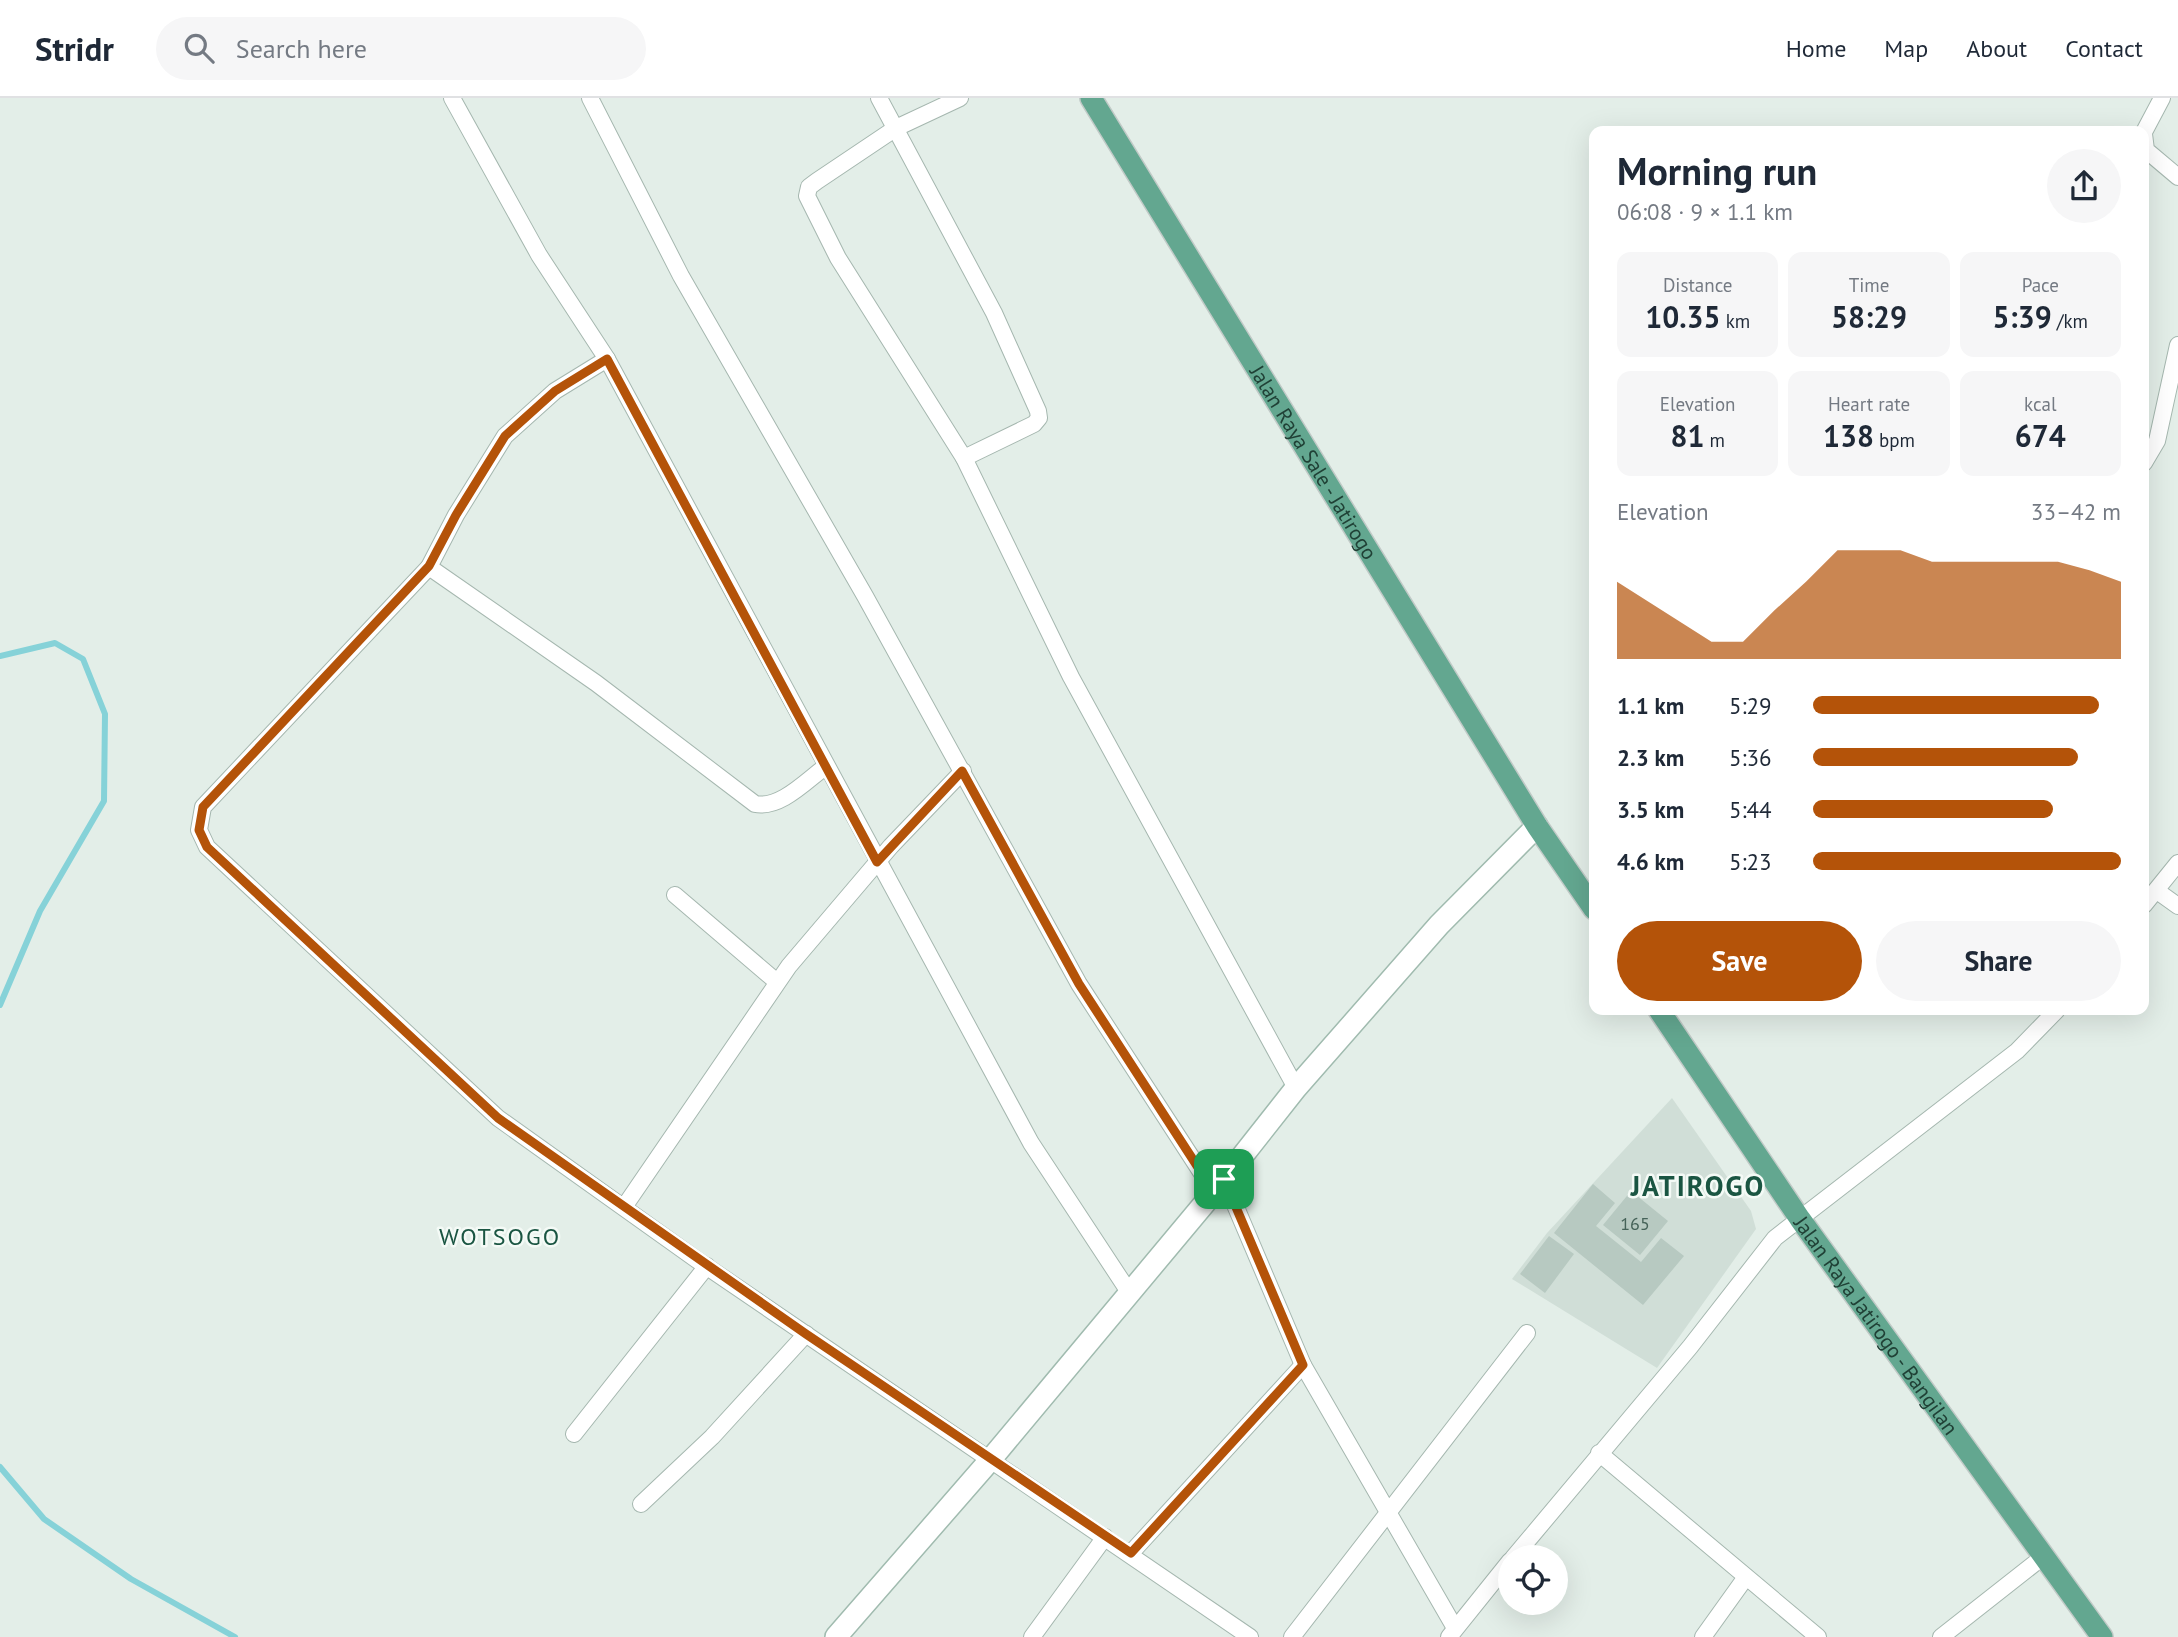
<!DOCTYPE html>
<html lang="en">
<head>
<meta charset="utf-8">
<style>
	body { margin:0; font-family:"PT Sans",sans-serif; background:#f6f6f7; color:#1f2937; height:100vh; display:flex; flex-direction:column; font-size:26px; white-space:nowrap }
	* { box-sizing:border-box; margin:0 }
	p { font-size:23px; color:#747a83 }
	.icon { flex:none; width:38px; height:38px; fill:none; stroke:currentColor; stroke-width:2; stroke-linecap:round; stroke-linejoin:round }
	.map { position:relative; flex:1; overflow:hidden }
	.details { position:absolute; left:1589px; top:28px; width:560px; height:889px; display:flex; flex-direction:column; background:#fff; border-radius:14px; box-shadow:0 7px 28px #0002 }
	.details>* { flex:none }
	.buttons { position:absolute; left:1498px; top:1447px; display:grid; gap:14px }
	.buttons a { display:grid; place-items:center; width:70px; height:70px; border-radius:50%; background:#fff; box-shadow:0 7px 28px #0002; font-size:35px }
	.pin { position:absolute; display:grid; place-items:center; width:60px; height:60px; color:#fff; margin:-30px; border-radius:14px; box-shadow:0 4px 10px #0006 }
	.round { display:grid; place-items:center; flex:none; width:74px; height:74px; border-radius:37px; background:#f6f6f7 }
	.summary { display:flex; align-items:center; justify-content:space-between; height:119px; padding:0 28px }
	h1 { font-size:38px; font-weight:600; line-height:52px }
	.figures { display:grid; grid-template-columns:repeat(3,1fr); gap:10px; height:119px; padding:7px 28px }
	.figures div { display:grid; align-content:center; border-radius:14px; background:#f6f6f7; text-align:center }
	.figures b { font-size:30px; font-weight:600 }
	.figures small { font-size:19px; font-weight:400 }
	.figures p { font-size:19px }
	.chart { height:196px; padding:14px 28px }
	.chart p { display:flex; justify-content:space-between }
	.chart svg { width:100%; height:126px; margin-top:7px; fill:#b45309; opacity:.7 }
	.primary-button { display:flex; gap:14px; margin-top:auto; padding:14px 28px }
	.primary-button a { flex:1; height:80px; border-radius:42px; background:#b45309; color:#fff; font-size:28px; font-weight:600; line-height:80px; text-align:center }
	.primary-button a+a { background:#f6f6f7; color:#1f2937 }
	ul { padding:0 28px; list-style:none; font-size:23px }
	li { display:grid; grid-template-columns:112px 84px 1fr; align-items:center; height:52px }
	li i { height:18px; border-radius:9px; background:#b45309 }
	header { display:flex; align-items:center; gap:42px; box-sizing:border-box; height:98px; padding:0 35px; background:#fff; border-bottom:2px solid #e0e1e3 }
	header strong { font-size:33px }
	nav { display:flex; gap:38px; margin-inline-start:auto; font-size:24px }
	.search { width:490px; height:63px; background:#f6f6f7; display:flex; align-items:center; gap:18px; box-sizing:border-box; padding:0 24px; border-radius:38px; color:#747a83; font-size:26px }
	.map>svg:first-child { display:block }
	.built { fill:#d0ded7 }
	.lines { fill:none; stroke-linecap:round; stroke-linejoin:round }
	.stream { stroke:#86d2d8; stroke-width:6 }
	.building { fill:#b7c9c1 }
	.street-casing { stroke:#a5b7af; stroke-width:18 }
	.secondary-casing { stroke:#a0bbaf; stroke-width:24 }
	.primary-casing { stroke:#c1cac7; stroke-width:24 }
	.street { stroke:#fff; stroke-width:16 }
	.secondary { stroke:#fff; stroke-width:21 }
	.primary { stroke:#63a790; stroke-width:21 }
	.route-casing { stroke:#fff; stroke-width:14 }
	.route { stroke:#b45309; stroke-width:9 }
	.labels { text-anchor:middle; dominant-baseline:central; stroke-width:5; stroke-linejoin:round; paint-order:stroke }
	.number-label { font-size:18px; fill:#466359 }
	.street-label { font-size:21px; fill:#204136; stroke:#f4faf6 }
	.quarter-label { font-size:24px; letter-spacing:2px; fill:#1a5542; stroke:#f4faf6 }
	.district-label { font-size:28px; font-weight:bold; letter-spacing:2px; fill:#1a5542; stroke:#f4faf6 }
</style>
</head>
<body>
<header>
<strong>Stridr</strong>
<div class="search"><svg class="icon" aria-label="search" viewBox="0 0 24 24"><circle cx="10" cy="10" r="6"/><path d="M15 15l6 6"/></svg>Search here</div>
<nav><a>Home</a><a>Map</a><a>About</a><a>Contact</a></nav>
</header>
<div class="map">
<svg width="2178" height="1539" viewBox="0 0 2178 1539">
	<rect width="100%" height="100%" fill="#e3eee8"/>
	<polygon class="built" points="1672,1000 1751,1113 1756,1131 1657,1270 1512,1181 1547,1135"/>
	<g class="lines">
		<g class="stream">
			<polyline points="0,558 55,545 83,561 105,616 104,703 40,813 0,907"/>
			<polyline points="0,1369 44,1421 131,1481 235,1539"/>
		</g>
	</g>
	<g class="building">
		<polygon points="1593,1086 1615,1105 1596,1128 1641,1164 1661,1140 1684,1158 1643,1207 1554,1135"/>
		<polygon points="1631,1093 1668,1123 1640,1157 1603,1127"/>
		<polygon points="1549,1138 1574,1156 1545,1195 1520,1176"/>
	</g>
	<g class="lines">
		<g class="street-casing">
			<g id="street">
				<polyline points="452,0 539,157 607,261 1031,1045 1129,1194"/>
				<polyline points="590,0 681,178 865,498 1079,886 1214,1094"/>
				<polyline points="879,0 994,215 1038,313 1039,320 1034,326 964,360"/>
				<polyline points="960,0 896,30 817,83 809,89 807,98 838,160 964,360 1071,579 1296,990"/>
				<polyline points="2144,34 2162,0"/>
				<polyline points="2144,36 2146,52 2178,79"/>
				<polyline points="607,261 555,293 505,338 456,417 429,469 203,709 199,732 207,749 498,1020 697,1162 1250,1539"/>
				<polyline points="2144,365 2157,343 2178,247"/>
				<path d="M429,469L596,585L755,706C780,711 806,683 825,669"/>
				<polyline points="2157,793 2178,808"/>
				<polyline points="675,797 777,884"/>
				<polyline points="2144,807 2178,765"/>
				<polyline points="1224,1081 1303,1267 1455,1530"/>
				<polyline points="624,1109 789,868 891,748 963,673"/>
				<polyline points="574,1336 707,1168"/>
				<polyline points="1599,1355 1818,1539"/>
				<polyline points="641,1406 712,1339 806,1236"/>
				<polyline points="1131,1455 1303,1267"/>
				<polyline points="1513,1460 1690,1249 1775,1140 2017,953 2057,912"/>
				<polyline points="1032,1539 1105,1439"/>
				<polyline points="1292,1539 1527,1235"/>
				<polyline points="1449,1539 1510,1463"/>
				<polyline points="1703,1539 1746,1479"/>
				<polyline points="1941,1539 2044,1458"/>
			</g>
		</g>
		<g class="secondary-casing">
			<polyline id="secondary" points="836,1539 991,1361 1214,1094 1296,990 1439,827 1537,728"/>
		</g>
		<g class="primary-casing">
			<g id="primary">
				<path id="s1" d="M1091,0L1537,728L1594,811"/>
				<path id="s2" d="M1659,912L1800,1121L2102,1539"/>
			</g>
		</g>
		<use href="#street" class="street"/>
		<use href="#secondary" class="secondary"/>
		<use href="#primary" class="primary"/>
	</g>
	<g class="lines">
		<g class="route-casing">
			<polygon id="route" points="607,261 877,764 962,673 1079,886 1214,1094 1224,1081 1303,1267 1131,1455 806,1236 498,1020 207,749 199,732 203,709 429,468 456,417 505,338 555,293"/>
		</g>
		<use href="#route" class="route"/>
	</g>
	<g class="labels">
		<g class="number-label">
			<text x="1635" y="1125">165</text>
		</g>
		<g class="street-label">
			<text stroke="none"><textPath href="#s1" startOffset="427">Jalan Raya Sale - Jatirogo</textPath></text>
			<text stroke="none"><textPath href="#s2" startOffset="383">Jalan Raya Jatirogo - Bangilan</textPath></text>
		</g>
		<g class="quarter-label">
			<text x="500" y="1138">WOTSOGO</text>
		</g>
		<g class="district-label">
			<text x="1698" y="1087">JATIROGO</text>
		</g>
	</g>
</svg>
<div class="buttons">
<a><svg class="icon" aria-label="locate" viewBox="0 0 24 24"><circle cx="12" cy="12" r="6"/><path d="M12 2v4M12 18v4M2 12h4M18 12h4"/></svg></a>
</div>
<div class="pin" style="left:1224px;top:1081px;background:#1e9e55"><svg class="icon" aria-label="arrive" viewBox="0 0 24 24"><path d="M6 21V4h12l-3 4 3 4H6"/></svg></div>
<section class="details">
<div class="summary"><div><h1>Morning run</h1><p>06:08 · 9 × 1.1 km</p></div><a class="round"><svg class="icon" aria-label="share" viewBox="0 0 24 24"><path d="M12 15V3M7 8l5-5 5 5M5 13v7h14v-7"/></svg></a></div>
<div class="figures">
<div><p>Distance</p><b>10.35<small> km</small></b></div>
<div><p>Time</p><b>58:29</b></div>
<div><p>Pace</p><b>5:39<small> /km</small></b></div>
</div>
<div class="figures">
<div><p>Elevation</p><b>81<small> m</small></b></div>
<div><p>Heart rate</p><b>138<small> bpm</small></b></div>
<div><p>kcal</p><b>674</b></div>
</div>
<div class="chart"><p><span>Elevation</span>33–42 m</p>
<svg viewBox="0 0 160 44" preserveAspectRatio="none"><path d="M0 44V17L10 24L20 31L30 38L40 38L50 27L60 17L70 6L80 6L90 6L100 10L110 10L120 10L130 10L140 10L150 13L160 17V44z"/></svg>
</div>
<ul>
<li><b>1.1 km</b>5:29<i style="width:93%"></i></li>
<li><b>2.3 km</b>5:36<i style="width:86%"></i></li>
<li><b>3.5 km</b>5:44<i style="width:78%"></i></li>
<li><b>4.6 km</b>5:23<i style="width:100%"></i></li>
</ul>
<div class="primary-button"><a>Save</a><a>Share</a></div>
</section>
</div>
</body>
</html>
